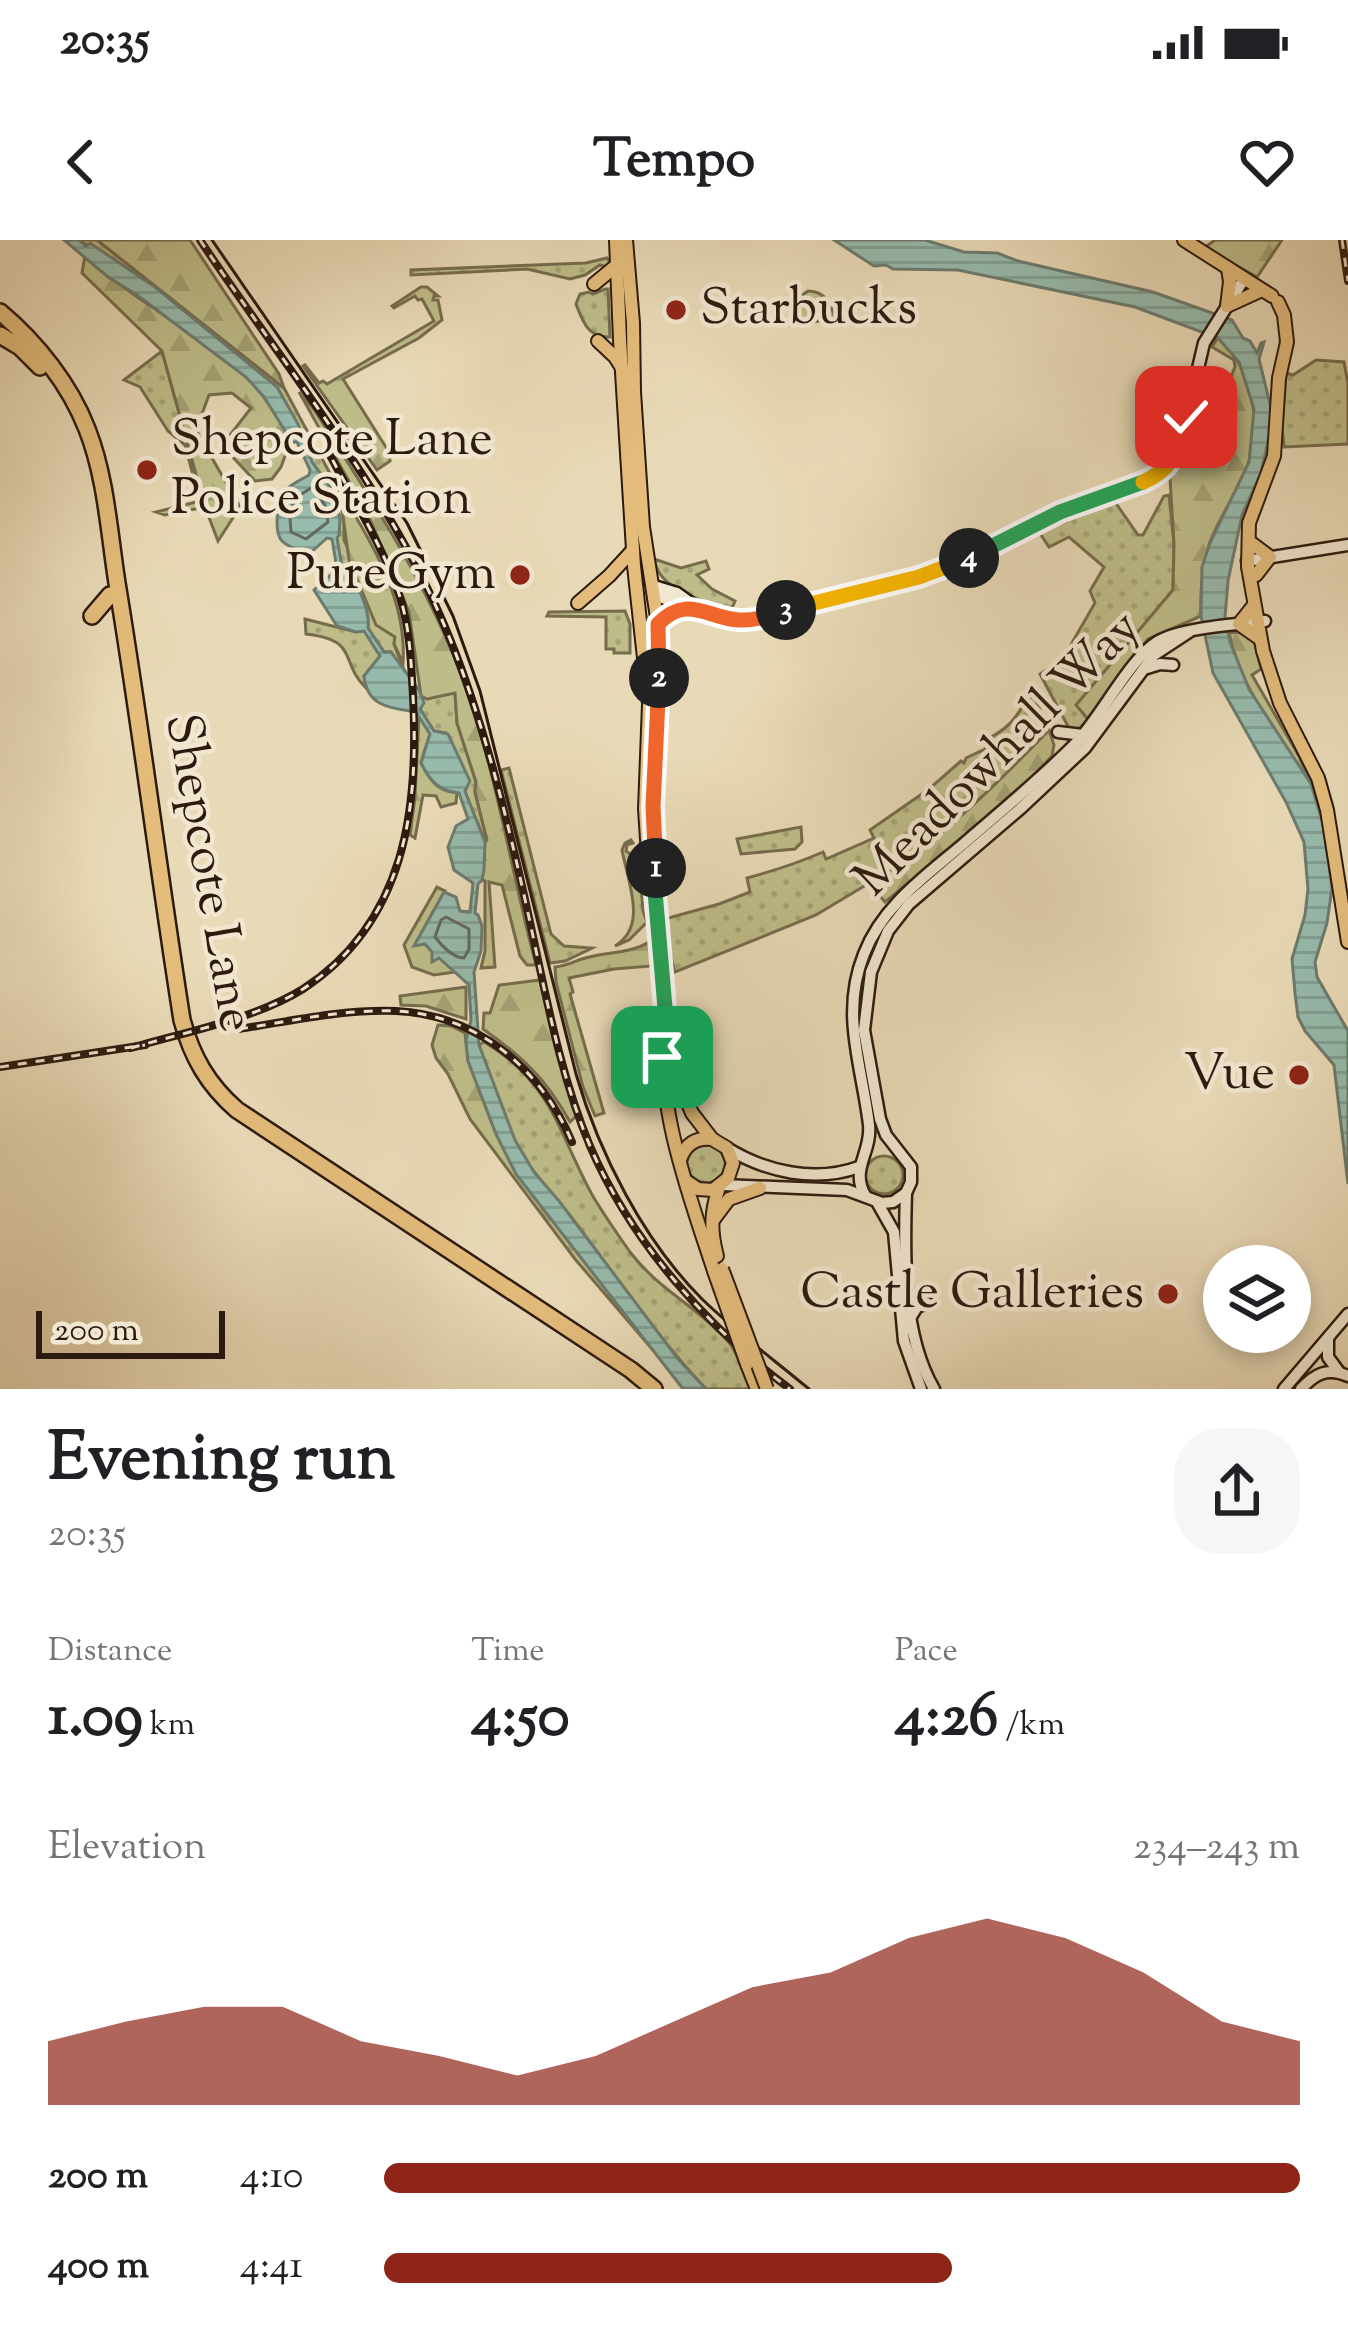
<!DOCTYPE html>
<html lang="en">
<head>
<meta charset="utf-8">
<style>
	body { margin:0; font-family:"Sorts Mill Goudy",serif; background:#f6f6f6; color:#202124; height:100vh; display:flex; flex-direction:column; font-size:45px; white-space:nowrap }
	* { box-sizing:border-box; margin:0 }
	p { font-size:39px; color:#757577 }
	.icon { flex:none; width:66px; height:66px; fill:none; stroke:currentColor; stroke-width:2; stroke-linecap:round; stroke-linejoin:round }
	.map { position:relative; height:1149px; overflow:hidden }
	.sheet { display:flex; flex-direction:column; background:#fff; flex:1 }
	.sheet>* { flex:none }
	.buttons { position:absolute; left:1203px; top:1005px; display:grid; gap:24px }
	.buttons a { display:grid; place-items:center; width:108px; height:108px; border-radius:50%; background:#fff; box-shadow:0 6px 18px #0003; font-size:60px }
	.scale { position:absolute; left:36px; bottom:30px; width:189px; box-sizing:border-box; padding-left:12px; border:6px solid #2d1a0f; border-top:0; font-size:33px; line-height:42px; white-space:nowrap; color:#2d1a0f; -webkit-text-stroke:9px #f1e7d0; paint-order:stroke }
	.pin { position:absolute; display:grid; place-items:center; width:102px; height:102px; color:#fff; margin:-51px; border-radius:24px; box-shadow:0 6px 18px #0006 }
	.km { position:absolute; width:60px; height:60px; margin:-30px; border-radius:50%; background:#222; color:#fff; font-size:33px; line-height:60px; text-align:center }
	.round { display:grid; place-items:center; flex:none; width:126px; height:126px; border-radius:48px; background:#f6f6f6 }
	.summary { display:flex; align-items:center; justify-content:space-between; height:204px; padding:0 48px }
	h1 { font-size:66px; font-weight:700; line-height:90px }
	.metrics { display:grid; grid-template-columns:repeat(3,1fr); gap:18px; height:204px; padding:12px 48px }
	.metrics div { display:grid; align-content:center }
	.metrics b { font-size:60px; font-weight:700 }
	.metrics small { font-size:33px; font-weight:400 }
	.metrics p { font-size:33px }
	.chart { height:336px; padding:24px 48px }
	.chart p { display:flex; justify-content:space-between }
	.chart svg { width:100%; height:216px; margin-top:12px; fill:#8f2418; opacity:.7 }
	ul { padding:0 48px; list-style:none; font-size:39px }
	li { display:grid; grid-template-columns:192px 144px 1fr; align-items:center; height:90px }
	li i { height:30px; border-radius:15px; background:#8f2418 }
	.status { display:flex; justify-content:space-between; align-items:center; height:84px; padding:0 60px; background:#fff; direction:ltr }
	.status svg { height:33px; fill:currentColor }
	header { display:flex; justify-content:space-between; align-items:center; height:156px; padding:0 48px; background:#fff; font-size:54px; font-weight:700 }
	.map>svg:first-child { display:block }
	.grass { fill:url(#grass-dots); stroke:#766c4c; stroke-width:3 }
	.forest { fill:url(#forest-firs); stroke:#766c4c; stroke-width:3 }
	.water { fill:url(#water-rules); stroke:#6d7b6e; stroke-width:3 }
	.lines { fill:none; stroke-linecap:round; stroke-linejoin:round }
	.shore { stroke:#626a5e; stroke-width:3 }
	.secondary-casing { stroke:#2d1a0f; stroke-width:15 }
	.primary-casing { stroke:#2d1a0f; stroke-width:16 }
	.highway-casing { stroke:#2d1a0f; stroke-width:20 }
	.secondary { stroke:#f1e7d0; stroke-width:10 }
	.primary { stroke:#e4bd7c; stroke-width:12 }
	.highway { stroke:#e4bd7c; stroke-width:15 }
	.tram { stroke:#2d1a0f; stroke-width:3 }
	.rail-casing { stroke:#2d1a0f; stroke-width:8 }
	.rail { stroke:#f1e7d0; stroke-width:3; stroke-dasharray:9; stroke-linecap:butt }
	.primary-bridge-casing { stroke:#2d1a0f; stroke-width:16; stroke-linecap:butt }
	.primary-bridge { stroke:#e4bd7c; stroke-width:12 }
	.split-1-casing { stroke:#fff; stroke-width:24 }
	.split-2-casing { stroke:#fff; stroke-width:24 }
	.split-3-casing { stroke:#fff; stroke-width:24 }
	.split-4-casing { stroke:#fff; stroke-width:24 }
	.split-5-casing { stroke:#fff; stroke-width:24 }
	.split-6-casing { stroke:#fff; stroke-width:24 }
	.split-1 { stroke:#22a559; stroke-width:15 }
	.split-2 { stroke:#f0652b; stroke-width:15 }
	.split-3 { stroke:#f0652b; stroke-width:15 }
	.split-4 { stroke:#f5b400; stroke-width:15 }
	.split-5 { stroke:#22a559; stroke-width:15 }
	.split-6 { stroke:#f5b400; stroke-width:15 }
	.poi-dot { fill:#8f2418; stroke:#f1e7d0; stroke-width:4.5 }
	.labels { text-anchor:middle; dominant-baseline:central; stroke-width:9; stroke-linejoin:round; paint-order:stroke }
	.poi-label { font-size:51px; fill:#2d1a0f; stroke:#f1e7d0; text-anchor:end }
	.street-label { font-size:51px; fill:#2d1a0f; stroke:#f1e7d0 }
</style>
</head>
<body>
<div class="status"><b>20:35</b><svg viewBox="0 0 49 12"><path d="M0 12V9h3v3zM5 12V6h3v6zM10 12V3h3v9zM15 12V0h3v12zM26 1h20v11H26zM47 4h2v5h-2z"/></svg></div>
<header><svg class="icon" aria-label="back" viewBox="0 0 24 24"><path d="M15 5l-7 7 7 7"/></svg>Tempo<svg class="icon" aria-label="heart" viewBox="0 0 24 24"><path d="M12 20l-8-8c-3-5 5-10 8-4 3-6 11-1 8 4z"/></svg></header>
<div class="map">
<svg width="1348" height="1149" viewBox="0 0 1348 1149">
	<defs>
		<pattern id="grass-dots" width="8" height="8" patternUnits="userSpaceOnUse" patternTransform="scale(3)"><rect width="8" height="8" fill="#bebd89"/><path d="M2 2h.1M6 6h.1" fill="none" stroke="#a4a275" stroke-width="1.8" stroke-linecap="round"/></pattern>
		<pattern id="forest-firs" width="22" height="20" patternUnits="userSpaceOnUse" patternTransform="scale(3)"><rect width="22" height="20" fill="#bebd89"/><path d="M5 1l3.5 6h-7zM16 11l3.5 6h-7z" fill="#a4a275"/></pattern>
		<pattern id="water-rules" width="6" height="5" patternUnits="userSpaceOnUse" patternTransform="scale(3)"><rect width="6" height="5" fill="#97bbad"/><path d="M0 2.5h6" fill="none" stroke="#82a094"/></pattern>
	</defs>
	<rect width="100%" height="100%" fill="#e9dab7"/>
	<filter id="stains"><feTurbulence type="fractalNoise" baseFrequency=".00167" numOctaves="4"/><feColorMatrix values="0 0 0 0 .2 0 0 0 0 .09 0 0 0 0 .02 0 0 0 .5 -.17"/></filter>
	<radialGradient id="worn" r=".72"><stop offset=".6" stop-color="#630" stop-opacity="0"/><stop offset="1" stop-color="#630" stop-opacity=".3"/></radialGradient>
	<g class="grass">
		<path d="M79,0H97L284,148L333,239L344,270V300L383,387L395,397L394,404L405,433L391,412H384L368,388C370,369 356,338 342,327L336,298L339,295L340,278L331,249L312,222L302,200L303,196L277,147L152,47Z"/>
		<polygon points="607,18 611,23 607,27 600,25 585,35 570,39 527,29 411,35 411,30 586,23"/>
		<path d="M605,49H608L610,97C588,98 583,82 576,64L580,54L589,52L593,54Z"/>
		<path d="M808,51C825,51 832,65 835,79L791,85L801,56Z"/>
		<polygon points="162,111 205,267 165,275 156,272 200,261 185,205 168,191 140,147 124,140"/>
		<polygon points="1316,120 1344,122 1348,144 1348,204 1284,207 1282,187 1286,133 1293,135"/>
		<polygon points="1169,255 1174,304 1173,350 1077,465 1088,479 1080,488 1070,490 1040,434 1062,420 1095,363 1090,351 1104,327 1069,297 1049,307 1039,292 1115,262 1138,295 1143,295 1164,256"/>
		<path d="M654,319L681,328L706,321L709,329L697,335L712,349L735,361L733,366L724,370C699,358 659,350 654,319Z"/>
		<polygon points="625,371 630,384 630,413 614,413 614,409 606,409 606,377 547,376 549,372"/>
		<path d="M305,379L356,392L364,390L380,416L364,436L366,448C339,422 360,400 306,394Z"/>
		<polygon points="455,452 457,483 476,542 475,552 487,601 485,602 477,581 474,580 446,493 434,491 420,469 423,463 421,456 427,459"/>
		<path d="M1034,456L1049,490L984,558L896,627L816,675L675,732L661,680L719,664L750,652L747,638C773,631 798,623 823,612L826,619L874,598L870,590L929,549L961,521L964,523L966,518L985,509L988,504L986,500C1007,489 1016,480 1027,458Z"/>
		<polygon points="509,528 551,694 564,706 592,708 565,721 550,723 501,530"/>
		<polygon points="801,587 802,602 795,609 741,614 737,599"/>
		<path d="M631,600L633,603L627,605L626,611L633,616L638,607L643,671L647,682L629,700L615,706C648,686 628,643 622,610L625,603Z"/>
		<path d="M484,802C553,842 559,896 594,958C605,976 618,995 630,1012C657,1048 697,1067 726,1099C738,1111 743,1134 750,1149H706C657,1097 617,1038 575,982C554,954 529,931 514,900C500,869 490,836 479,805Z"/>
		<circle cx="706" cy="924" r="19"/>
		<circle cx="884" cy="935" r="19"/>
	</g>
	<g class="forest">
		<polygon points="97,0 190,0 279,134 284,148"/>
		<polygon points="1215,0 1282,0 1257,37 1204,8"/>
		<path d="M85,15C134,62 199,91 248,139C266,156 278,179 291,200L281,227L272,239L255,241L228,212L230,195L251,168L232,153L209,155L196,190L240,267L218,301L205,267L162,111L82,33Z"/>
		<polygon points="421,47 427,47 438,56 434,56 433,60 438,60 442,80 419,98 343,139 389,212 390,221 377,230 303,126 305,125 319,143 323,141 327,144 434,81 422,59 418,60 415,56 394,68 392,66"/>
		<path d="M1218,97C1251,127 1264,185 1247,227C1237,253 1220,276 1210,302C1202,326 1200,351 1201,376L1148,399L1088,479L1076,465L1173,350L1174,304L1170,238L1187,212L1196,204L1209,172L1224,153L1235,127L1234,120L1212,107Z"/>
		<path d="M299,152L313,168C367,253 424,337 460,432C496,527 510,628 536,725H527L520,716L502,645L489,642L495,727L481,728L485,711V641L482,640L485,602L487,600L475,552L476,542L457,483L455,453L427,459L421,456L409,372L369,277Z"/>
		<path d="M345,259C376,309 407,364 403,423L394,404L395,397L376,385L349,320L341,261Z"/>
		<path d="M1238,392L1254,400L1261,429L1252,435L1300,518L1311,544C1280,497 1240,449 1229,393Z"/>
		<path d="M419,476L430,494L421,522C428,538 438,553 457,552L456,563L441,567L436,556L423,555L415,598L410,595L415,557Z"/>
		<path d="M1049,490L1054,505L1052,516L1027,542L959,602L885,662L869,643C938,603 994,547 1049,490Z"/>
		<polygon points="437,647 445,651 415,705 425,704 455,732 434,735 412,727 404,705"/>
		<path d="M649,702L652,726L614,729L569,738L573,752L570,754L604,873L595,876L583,847L556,742L555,727C566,726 573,722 582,719C605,711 628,715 649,702Z"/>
		<path d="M540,740L576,876L570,882C546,839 523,817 483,789L484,773H490L499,745Z"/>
		<polygon points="466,747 466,779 426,766 401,765 400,756"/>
		<polygon points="438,785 451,786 465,793 468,821 496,894 516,934 652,1109 575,1019 470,879 448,834 436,818 432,805"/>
	</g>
	<g class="water">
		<path d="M64,0H79L86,6L90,3L155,47L277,147L298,184L312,222L331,248L340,278L339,295L337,298L342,327C356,337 370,369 368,388L384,412H391L419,450L424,463L420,469L434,491L448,494L470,541L465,551L485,602L484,630L482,640L478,644L475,673L478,675L482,686L481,711L474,732L479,805L515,900L534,932L559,961L678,1119L706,1149H683L516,934L496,894L468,821L466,801L471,780L469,745L439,718L432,722V712L425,704L414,706L444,652L456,657L460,671L470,672L473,643L454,630L448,607L456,586L468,579L459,553C439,551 430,541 421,523L430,494L416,472C391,468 367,467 364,436L380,416L364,391L356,392L337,386L314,350L337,329L332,299L327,298L309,314C302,311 287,307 282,301C273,291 278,262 284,252C290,244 301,240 309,235L310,230L297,202H292L264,157L246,137L137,55L108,37Z"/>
		<polygon points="834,0 925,0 964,12 997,13 1018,21 1153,52 1232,80 1243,98 1250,101 1257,113 1261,103 1264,102 1259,119 1271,168 1271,188 1261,233 1242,275 1228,341 1225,377 1230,402 1249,449 1311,544 1323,583 1332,648 1327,683 1315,722 1317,737 1348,791 1348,944 1334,825 1305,791 1298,777 1295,753 1292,719 1305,675 1308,649 1304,602 1286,562 1213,433 1201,376 1202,327 1210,303 1249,222 1254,169 1239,122 1218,98 1135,67 958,30 893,29 886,25 874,26"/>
	</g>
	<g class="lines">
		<g class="shore">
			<polygon points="311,248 316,249 325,266 328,282 306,299 291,292 290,278 294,259"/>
			<path d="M446,677L469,689V709L464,718C453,718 441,705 435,697L441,680Z"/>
		</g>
		<g class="secondary-casing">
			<g id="secondary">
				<polyline points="1247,321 1348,305"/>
				<polyline points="654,346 677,353 691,363"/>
				<path d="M655,355C670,362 686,364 702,369C751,385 777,385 823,361C877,346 931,335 982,313C1011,301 1036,282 1065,271C1100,257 1158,247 1178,213L1204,103L1244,39"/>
				<polyline points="1147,428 1160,424 1173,425"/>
				<polyline points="1058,492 1083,495"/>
				<path d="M727,908C766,932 815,943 859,927"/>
				<polyline points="722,945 847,950 882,963 893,962 906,953 911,942 911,927 886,895 880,879 864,790 871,732 888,691 909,664 1020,569 1085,508 1154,415 1189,392"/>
				<path d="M906,953C904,1015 902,1094 934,1149"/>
				<path d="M865,955C850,929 872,912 869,885C862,825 840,774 864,714C882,667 924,637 961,606C1000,572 1041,539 1077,502C1101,476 1131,418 1157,402C1179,388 1237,384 1265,381"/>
				<polyline points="877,962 894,992 904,1101 921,1149"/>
				<polyline points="912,1075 917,1067 927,1063"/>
				<polyline points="1328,1098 1328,1117 1339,1132"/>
				<polyline points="1284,1149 1348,1074"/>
				<path d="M1301,1149C1315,1134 1327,1127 1348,1136"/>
			</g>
		</g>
		<g class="primary-casing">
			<g id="primary">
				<polyline points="616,0 620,100 634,326 649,464 645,569 649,630 654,640 667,791 677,837 692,873 712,899 727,908 733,923 728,938 713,950 698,949 686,941"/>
				<polyline points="626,0 633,83 634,152 643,287 658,384 653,549"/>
				<polyline points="1184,0 1272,56"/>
				<polyline points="594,44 617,25"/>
				<polyline points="1278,62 1284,75 1287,102 1279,138 1274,216 1249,283 1248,327 1263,411 1280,463 1318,538 1327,570 1348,702"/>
				<polyline points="1227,66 1262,50"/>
				<polyline points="1227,66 1230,42 1228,28"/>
				<polyline points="598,101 615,117 622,128"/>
				<polyline points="1250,302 1270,317 1256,335"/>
				<polyline points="578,363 609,336 633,310"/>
				<polyline points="1254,365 1239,384 1259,398"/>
				<polyline points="658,384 667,375 699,368"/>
				<path d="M667,792C652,858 693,966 714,1031"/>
				<path d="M680,920C685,904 696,897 712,899"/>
				<polyline points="714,979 729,959 760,948"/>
				<path d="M717,1016C710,990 711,972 719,947"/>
				<polyline points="747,1124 757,1149"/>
			</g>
		</g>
		<g class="highway-casing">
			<g id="highway">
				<path d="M0,72C37,103 70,145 87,189C106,237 109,292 117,343C141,488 159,635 182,780C192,817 208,845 237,870L631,1130L654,1149"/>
				<polyline points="0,95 20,107 40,127"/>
				<polyline points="92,376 110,355"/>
			</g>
		</g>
		<use href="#secondary" class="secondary"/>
		<use href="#primary" class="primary"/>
		<use href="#highway" class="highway"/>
		<path class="tram" d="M212,0L407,283L453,376L480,451L576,834C599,913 643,1000 702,1059C735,1091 773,1119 809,1149"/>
		<g class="rail-casing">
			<g id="rail">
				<path d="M200,0C285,128 393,256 450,399C486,488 511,594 531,687C547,761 561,837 590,906C631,1002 708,1088 790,1149"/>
				<polyline points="1342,0 1348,41"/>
				<path d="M239,789C291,781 344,769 396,771C478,775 541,829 572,902"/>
				<path d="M131,808C185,792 255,779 303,749C406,682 419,568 413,456C411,422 410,389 400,357C384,309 355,262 331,217"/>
				<polyline points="0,827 145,805"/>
			</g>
		</g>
		<use href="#rail" class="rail"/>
		<g class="primary-bridge-casing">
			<g id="primary-bridge">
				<polyline points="722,1029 767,1149"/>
				<polyline points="714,1031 747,1124"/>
			</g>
		</g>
		<use href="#primary-bridge" class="primary-bridge"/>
	</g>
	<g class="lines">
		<g class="split-1-casing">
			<polyline id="split-1" points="656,628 654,640 667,791 662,817"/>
		</g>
		<g class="split-2-casing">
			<polyline id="split-2" points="656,628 653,567 659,438"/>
		</g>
		<g class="split-3-casing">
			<path id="split-3" d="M659,438L658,384C687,354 707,378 739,380C757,381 770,375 786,370"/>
		</g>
		<g class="split-4-casing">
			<polyline id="split-4" points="786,370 919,337 969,318"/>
		</g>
		<g class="split-5-casing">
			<polyline id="split-5" points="969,318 1060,272 1143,242"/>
		</g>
		<g class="split-6-casing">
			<path id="split-6" d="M1143,242C1174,229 1179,208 1186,177"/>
		</g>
		<use href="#split-1" class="split-1"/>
		<use href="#split-2" class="split-2"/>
		<use href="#split-3" class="split-3"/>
		<use href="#split-4" class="split-4"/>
		<use href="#split-5" class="split-5"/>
		<use href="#split-6" class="split-6"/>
	</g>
	<g class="poi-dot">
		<circle cx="676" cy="70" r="12"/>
		<circle cx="147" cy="230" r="12"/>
		<circle cx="520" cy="335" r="12"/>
		<circle cx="1299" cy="835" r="12"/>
		<circle cx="1168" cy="1054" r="12"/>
	</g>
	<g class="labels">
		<g class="poi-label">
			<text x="700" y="70" text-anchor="start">Starbucks</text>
			<text x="171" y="201" text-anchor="start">Shepcote Lane<tspan x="171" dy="59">Police Station</tspan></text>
			<text x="496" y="335">PureGym</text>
			<text x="1275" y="835">Vue</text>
			<text x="1144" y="1054">Castle Galleries</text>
		</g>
		<g class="street-label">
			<text transform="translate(999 515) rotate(-45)">Meadowhall Way</text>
			<text transform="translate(207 633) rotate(80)">Shepcote Lane</text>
		</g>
	</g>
	<rect width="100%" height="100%" filter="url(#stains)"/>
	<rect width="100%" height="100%" fill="url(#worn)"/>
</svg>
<div class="buttons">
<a><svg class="icon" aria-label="layers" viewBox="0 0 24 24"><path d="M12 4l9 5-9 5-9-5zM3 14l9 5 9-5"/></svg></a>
</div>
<div class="scale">200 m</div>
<div class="pin" style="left:662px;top:817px;background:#1e9e55"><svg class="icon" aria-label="arrive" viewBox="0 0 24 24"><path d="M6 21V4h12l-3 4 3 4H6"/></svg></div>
<div class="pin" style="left:1186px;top:177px;background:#d93025"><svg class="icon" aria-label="check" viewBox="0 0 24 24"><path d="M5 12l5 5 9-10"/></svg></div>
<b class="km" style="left:656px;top:628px">1</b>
<b class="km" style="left:659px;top:438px">2</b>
<b class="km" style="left:786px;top:370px">3</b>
<b class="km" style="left:969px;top:318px">4</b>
</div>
<section class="sheet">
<div class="summary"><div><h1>Evening run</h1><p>20:35</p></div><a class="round"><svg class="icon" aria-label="share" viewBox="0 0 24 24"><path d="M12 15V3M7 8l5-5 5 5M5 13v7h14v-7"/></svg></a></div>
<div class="metrics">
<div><p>Distance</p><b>1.09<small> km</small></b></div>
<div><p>Time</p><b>4:50</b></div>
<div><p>Pace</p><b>4:26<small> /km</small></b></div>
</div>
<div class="chart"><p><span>Elevation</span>234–243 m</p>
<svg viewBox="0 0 160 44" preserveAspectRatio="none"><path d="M0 44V31L10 27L20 24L30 24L40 31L50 34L60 38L70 34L80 27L90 20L100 17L110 10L120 6L130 10L140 17L150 27L160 31V44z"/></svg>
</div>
<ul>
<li><b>200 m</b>4:10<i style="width:100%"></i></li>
<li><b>400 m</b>4:41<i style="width:62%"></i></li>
</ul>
</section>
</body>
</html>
